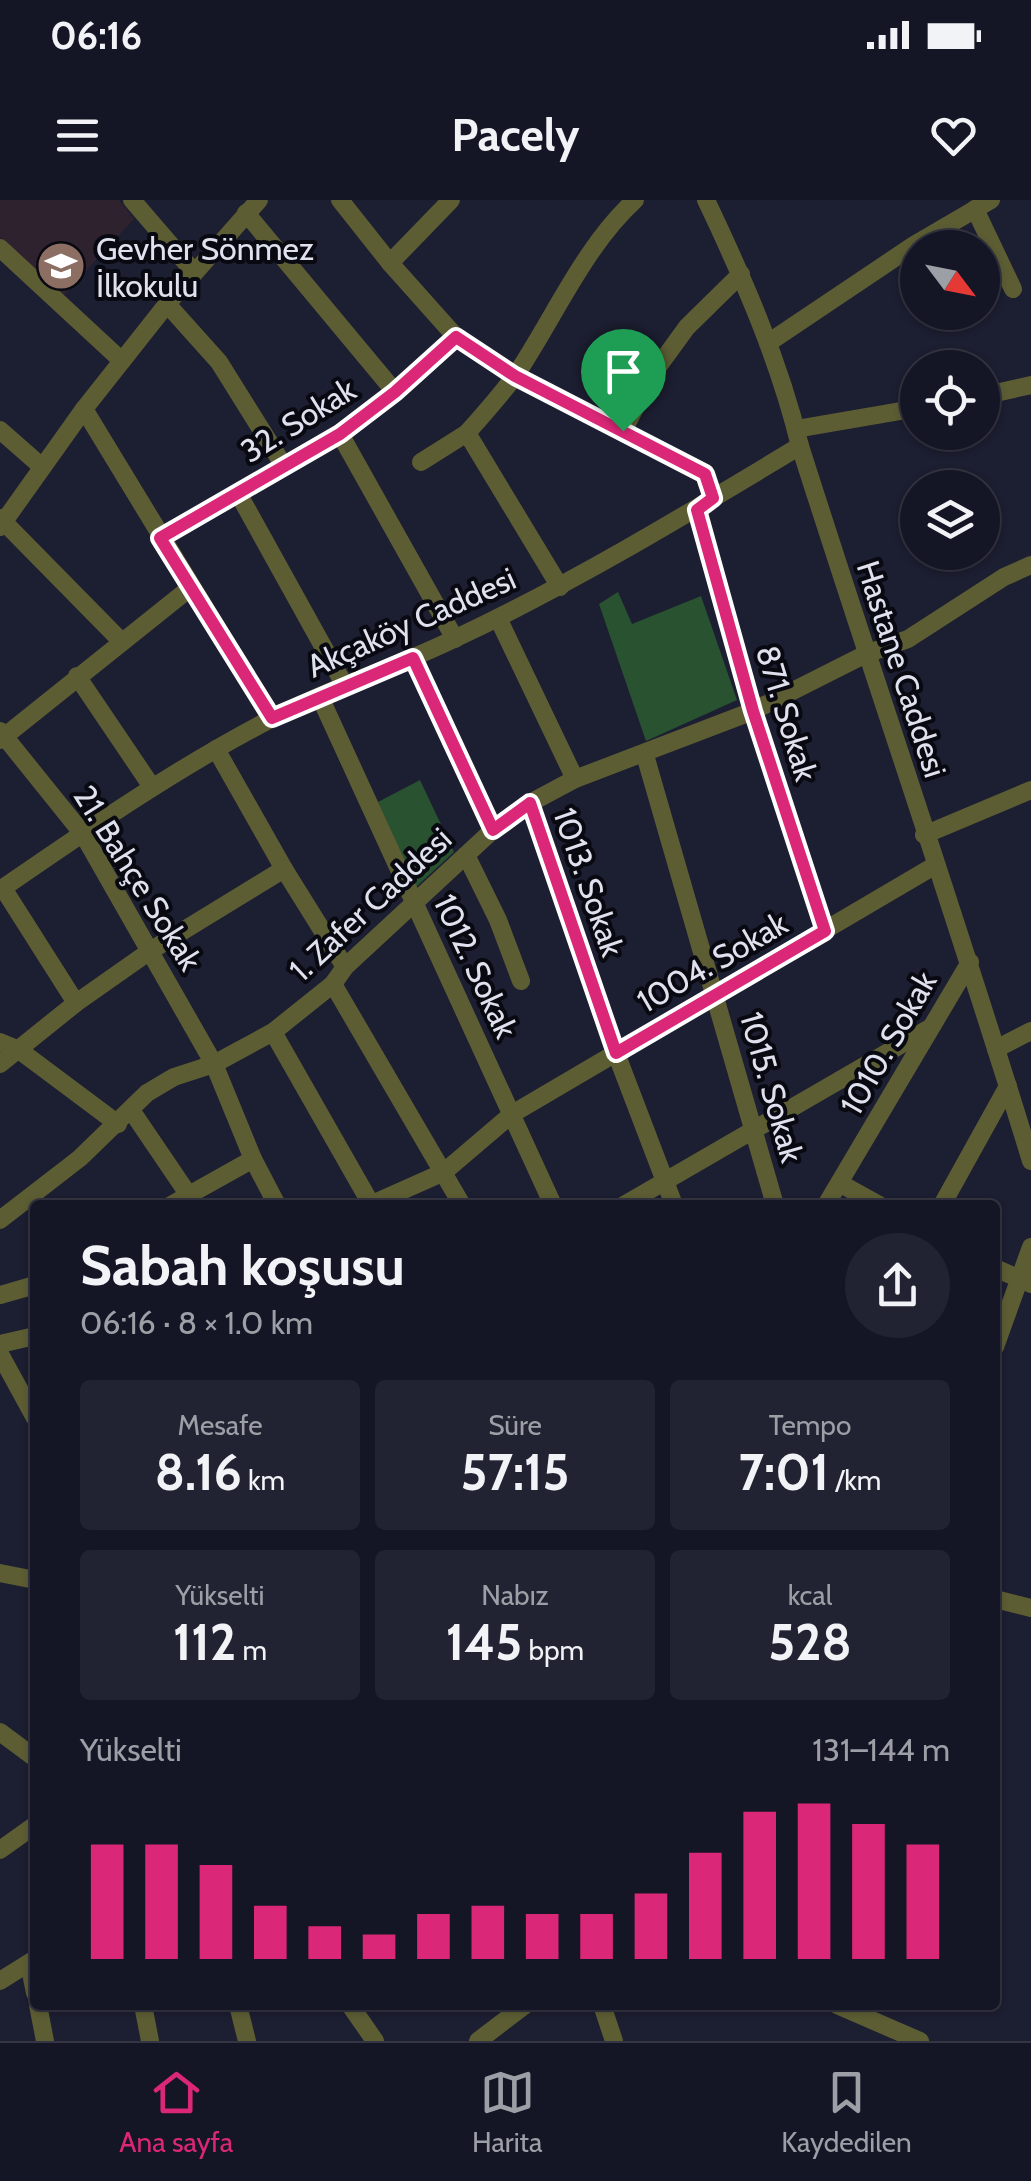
<!DOCTYPE html>
<html lang="tr">
<head>
<meta charset="utf-8">
<style>
	body { margin:0; font-family:Cabin,sans-serif; background:#222332; color:#f1f3f6; height:100vh; display:flex; flex-direction:column; font-size:38px; white-space:nowrap }
	* { box-sizing:border-box; margin:0 }
	p { font-size:32px; color:#9d9fa7 }
	.icon { flex:none; width:55px; height:55px; fill:none; stroke:currentColor; stroke-width:2; stroke-linecap:round; stroke-linejoin:round }
	.map { position:relative; flex:1; overflow:hidden }
	.sheet { position:absolute; left:30px; top:1000px; width:970px; height:810px; display:flex; flex-direction:column; background:#151625; border-radius:10px; box-shadow:0 2px 8px #0004,0 0 0 2px #343542 }
	.sheet>* { flex:none }
	.needle { width:65px; rotate:122deg }
	.controls { position:absolute; left:900px; top:30px; display:grid; gap:20px }
	.controls a { display:grid; place-items:center; width:100px; height:100px; border-radius:50%; background:#151625; box-shadow:0 2px 8px #0004,0 0 0 2px #343542; font-size:50px }
	.pin { position:absolute; display:grid; place-items:center; width:85px; height:85px; color:#fff; margin:-102px -42px; border-radius:50% 50% 50% 0; rotate:-45deg; box-shadow:0 0 10px #0007 }
	.pin .icon { rotate:45deg }
	.round { display:grid; place-items:center; flex:none; width:105px; height:105px; border-radius:52px; background:#222332 }
	.summary { display:flex; align-items:center; justify-content:space-between; height:170px; padding:0 50px }
	h1 { font-size:55px; font-weight:700; line-height:75px }
	.stats { display:grid; grid-template-columns:repeat(3,1fr); gap:15px; height:170px; padding:10px 50px }
	.stats div { display:grid; align-content:center; border-radius:10px; background:#222332; text-align:center }
	.stats b { font-size:50px; font-weight:700 }
	.stats small { font-size:28px; font-weight:400 }
	.stats p { font-size:28px }
	.chart { height:280px; padding:20px 50px }
	.chart p { display:flex; justify-content:space-between }
	.chart svg { width:100%; height:180px; margin-top:10px; stroke:#db2777; stroke-width:6 }
	.status { display:flex; justify-content:space-between; align-items:center; height:70px; padding:0 50px; background:#151625; direction:ltr }
	.status svg { height:28px; fill:currentColor }
	header { display:flex; justify-content:space-between; align-items:center; height:130px; padding:0 50px; background:#151625; font-size:45px; font-weight:700 }
	.tab-bar { display:flex; justify-content:space-around; align-items:center; height:140px; border-top:2px solid #343542; background:#151625; font-size:28px; color:#9d9fa7 }
	.tab-bar a { display:grid; justify-items:center; gap:5px }
	.tab-bar .selected { color:#db2777 }
	.map>svg:first-child { display:block }
	.education { fill:#2f222f }
	.green { fill:#295231 }
	.lines { fill:none; stroke-linecap:round; stroke-linejoin:round }
	.minor { stroke:#5d5d34; stroke-width:18 }
	.route-casing { stroke:#fff; stroke-width:20 }
	.route { stroke:#db2777; stroke-width:12 }
	.labels { text-anchor:middle; dominant-baseline:central; stroke-width:8; stroke-linejoin:round; paint-order:stroke }
	.poi-label { font-size:32px; fill:#dfe2ee; stroke:#080911; text-anchor:start }
	.street-label { font-size:32px; fill:#dfe2ee; stroke:#080911 }
</style>
</head>
<body>
<div class="status"><b>06:16</b><svg viewBox="0 0 49 12"><path d="M0 12V9h3v3zM5 12V6h3v6zM10 12V3h3v9zM15 12V0h3v12zM26 1h20v11H26zM47 4h2v5h-2z"/></svg></div>
<header><svg class="icon" aria-label="menu" viewBox="0 0 24 24"><path d="M4 6h16M4 12h16M4 18h16"/></svg>Pacely<svg class="icon" aria-label="heart" viewBox="0 0 24 24"><path d="M12 20l-8-8c-3-5 5-10 8-4 3-6 11-1 8 4z"/></svg></header>
<div class="map">
<svg width="1031" height="1841" viewBox="0 0 1031 1841">
	<rect width="100%" height="100%" fill="#1c1e31"/>
	<polygon class="education" points="0,0 119,0 134,19 64,95 0,37"/>
	<g class="green">
		<polygon points="618,392 632,424 701,396 737,500 646,541 599,404"/>
		<polygon points="420,580 454,652 416,687 378,602"/>
	</g>
	<g class="lines">
		<g class="minor">
			<polyline points="132,0 194,72"/>
			<polyline points="340,0 390,63 456,137 515,176 705,273 713,298"/>
			<path d="M706,0C744,80 779,160 800,246C876,485 958,722 1031,961"/>
			<polyline points="975,9 1013,89"/>
			<polyline points="246,13 395,192"/>
			<polyline points="0,48 122,161"/>
			<polyline points="390,63 451,0"/>
			<polyline points="167,104 219,162 284,266"/>
			<polyline points="768,143 914,45 991,0"/>
			<polyline points="982,196 1031,185"/>
			<polyline points="84,209 272,518"/>
			<polyline points="796,229 918,208"/>
			<polyline points="0,230 41,266"/>
			<polyline points="623,231 652,175 687,127 741,74"/>
			<polyline points="340,234 455,439"/>
			<polyline points="421,262 467,233"/>
			<polyline points="238,293 345,486"/>
			<polyline points="697,310 753,511 825,731"/>
			<polyline points="0,318 122,442"/>
			<polyline points="0,327 84,209 167,104 259,0"/>
			<polyline points="160,338 340,234 395,192 456,137"/>
			<path d="M560,387L467,233C484,214 502,194 517,173C555,116 584,47 635,0"/>
			<polyline points="498,418 575,579"/>
			<polyline points="413,458 493,630"/>
			<polyline points="77,476 152,587"/>
			<polyline points="320,497 553,1005"/>
			<polyline points="0,531 83,634 214,864 253,959 277,1005"/>
			<polyline points="0,540 190,388"/>
			<polyline points="216,549 284,669 345,767"/>
			<polyline points="645,555 775,1005"/>
			<polyline points="530,603 616,853 674,1005"/>
			<polyline points="924,635 1031,590"/>
			<polyline points="466,655 498,720 521,781"/>
			<polyline points="3,688 76,803"/>
			<path d="M0,690C87,630 175,569 269,520C329,488 395,468 456,438C575,382 687,314 800,246"/>
			<polyline points="333,784 462,1005"/>
			<polyline points="273,832 371,1004"/>
			<polyline points="0,842 19,850 118,924"/>
			<polyline points="996,849 1031,831"/>
			<polyline points="0,864 76,803 150,751 284,669"/>
			<polyline points="131,910 188,994"/>
			<polyline points="841,984 879,1005"/>
			<polyline points="171,1005 253,959"/>
			<polyline points="370,1005 444,972 512,914 934,666"/>
			<polyline points="624,1005 928,829"/>
			<polyline points="826,1005 970,762"/>
			<polyline points="942,1005 1008,886"/>
			<polyline points="0,1020 80,958 147,893 174,877 214,864 273,832 333,784 345,767 493,630 530,603 575,579 753,511 866,454 908,439 1004,377 1031,365"/>
			<polyline points="995,1068 1031,1084"/>
			<polyline points="0,1095 35,1085"/>
			<polyline points="0,1144 35,1136"/>
			<polyline points="995,1147 1031,1047"/>
			<polyline points="0,1154 35,1218"/>
			<polyline points="0,1373 35,1380"/>
			<polyline points="995,1399 1031,1408"/>
			<polyline points="0,1532 35,1558"/>
			<polyline points="0,1650 35,1625"/>
			<polyline points="29,1763 35,1793"/>
			<polyline points="0,1781 35,1759"/>
			<polyline points="38,1805 45,1841"/>
			<polyline points="143,1805 150,1841"/>
			<polyline points="238,1805 247,1841"/>
			<polyline points="350,1805 375,1841"/>
			<polyline points="602,1805 614,1841"/>
			<polyline points="837,1805 920,1841"/>
			<polyline points="478,1841 525,1805"/>
		</g>
	</g>
	<g class="lines">
		<g class="route-casing">
			<polygon id="route" points="456,137 515,176 705,274 713,298 697,310 753,511 825,731 616,853 530,603 493,630 413,458 272,518 160,338 340,234 395,192"/>
		</g>
		<use href="#route" class="route"/>
	</g>
	<defs>
		<g id="school-disc" transform="scale(2.5)"><circle r="9.5" fill="#8d6e63" stroke="#080911"/><path d="M0-5L7-2L0 1L-7-2ZM-4 1L0 2.5L4 1V4Q0 6-4 4Z" fill="#fff"/></g>
	</defs>
	<g fill-rule="evenodd">
		<use href="#school-disc" x="61" y="66"/>
	</g>
	<g class="labels">
		<g class="poi-label">
			<text x="96" y="48">Gevher Sönmez<tspan x="96" dy="37">İlkokulu</tspan></text>
		</g>
		<g class="street-label">
			<text transform="translate(298 220) rotate(-32)">32. Sokak</text>
			<text transform="translate(411 422) rotate(-24)">Akçaköy Caddesi</text>
			<text transform="translate(902 469) rotate(72)">Hastane Caddesi</text>
			<text transform="translate(787 513) rotate(73)">871. Sokak</text>
			<text transform="translate(138 678) rotate(58)">21. Bahçe Sokak</text>
			<text transform="translate(589 682) rotate(71)">1013. Sokak</text>
			<text transform="translate(370 704) rotate(-43)">1. Zafer Caddesi</text>
			<text transform="translate(712 762) rotate(-30)">1004. Sokak</text>
			<text transform="translate(476 766) rotate(65)">1012. Sokak</text>
			<text transform="translate(888 843) rotate(-60)">1010. Sokak</text>
			<text transform="translate(772 887) rotate(74)">1015. Sokak</text>
		</g>
	</g>
</svg>
<div class="controls">
<a><svg class="needle" viewBox="-14 -14 28 28"><path d="M0-13l5 13h-10z" fill="#e53935"/><path d="M0 13l5-13h-10z" fill="#9d9fa7"/></svg></a>
<a><svg class="icon" aria-label="locate" viewBox="0 0 24 24"><circle cx="12" cy="12" r="6"/><path d="M12 2v4M12 18v4M2 12h4M18 12h4"/></svg></a>
<a><svg class="icon" aria-label="layers" viewBox="0 0 24 24"><path d="M12 4l9 5-9 5-9-5zM3 14l9 5 9-5"/></svg></a>
</div>
<div class="pin" style="left:623px;top:231px;background:#1e9e55"><svg class="icon" aria-label="arrive" viewBox="0 0 24 24"><path d="M6 21V4h12l-3 4 3 4H6"/></svg></div>
<section class="sheet">
<div class="summary"><div><h1>Sabah koşusu</h1><p>06:16 · 8 × 1.0 km</p></div><a class="round"><svg class="icon" aria-label="share" viewBox="0 0 24 24"><path d="M12 15V3M7 8l5-5 5 5M5 13v7h14v-7"/></svg></a></div>
<div class="stats">
<div><p>Mesafe</p><b>8.16<small> km</small></b></div>
<div><p>Süre</p><b>57:15</b></div>
<div><p>Tempo</p><b>7:01<small> /km</small></b></div>
</div>
<div class="stats">
<div><p>Yükselti</p><b>112<small> m</small></b></div>
<div><p>Nabız</p><b>145<small> bpm</small></b></div>
<div><p>kcal</p><b>528</b></div>
</div>
<div class="chart"><p><span>Yükselti</span>131–144 m</p>
<svg viewBox="0 0 160 44" preserveAspectRatio="none"><path d="M5 44V16M15 44V16M25 44V21M35 44V31M45 44V36M55 44V38M65 44V33M75 44V31M85 44V33M95 44V33M105 44V28M115 44V18M125 44V8M135 44V6M145 44V11M155 44V16"/></svg>
</div>
</section>
</div>
<nav class="tab-bar">
<a class="selected"><svg class="icon" aria-label="home" viewBox="0 0 24 24"><path d="M3 11l9-7 9 7M6 9v11h12V9"/></svg>Ana sayfa</a>
<a><svg class="icon" aria-label="map" viewBox="0 0 24 24"><path d="M3 6l6-2 6 2 6-2v14l-6 2-6-2-6 2zM9 4v14M15 6v14"/></svg>Harita</a>
<a><svg class="icon" aria-label="saved" viewBox="0 0 24 24"><path d="M7 4h10v16l-5-4-5 4z"/></svg>Kaydedilen</a>
</nav>
</body>
</html>
